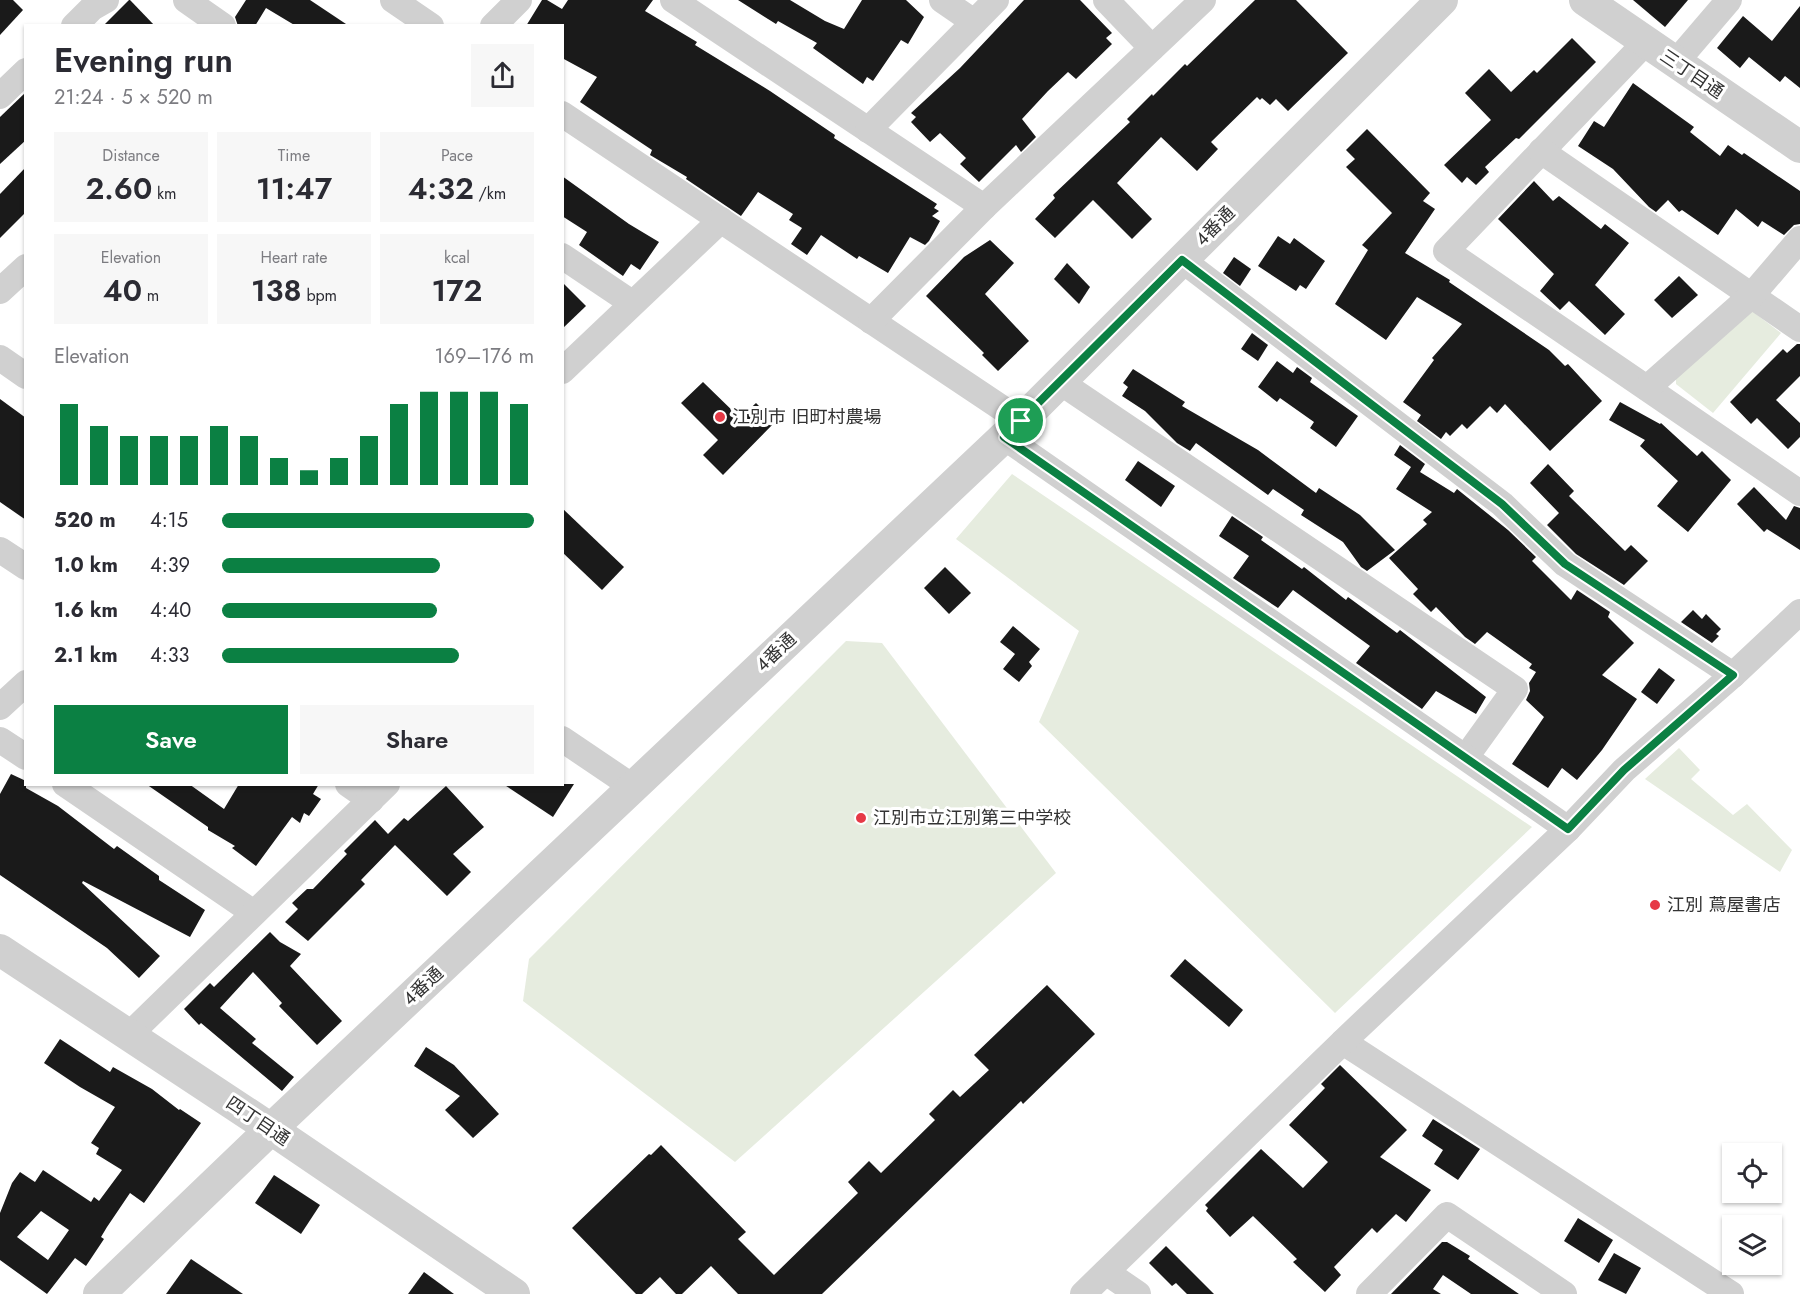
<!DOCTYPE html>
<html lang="en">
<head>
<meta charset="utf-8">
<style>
	body { margin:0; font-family:Jost,"Noto Sans JP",sans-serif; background:#f7f7f7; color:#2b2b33; height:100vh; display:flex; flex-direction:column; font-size:22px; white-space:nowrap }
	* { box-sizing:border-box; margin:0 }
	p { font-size:20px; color:#7c7c81 }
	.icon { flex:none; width:33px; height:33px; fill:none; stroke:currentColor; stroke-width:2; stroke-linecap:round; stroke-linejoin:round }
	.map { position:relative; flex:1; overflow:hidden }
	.details { position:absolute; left:24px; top:24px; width:540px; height:762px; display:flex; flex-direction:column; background:#fff; border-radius:0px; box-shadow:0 2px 4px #0004 }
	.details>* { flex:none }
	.controls { position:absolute; left:1722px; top:1143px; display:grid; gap:12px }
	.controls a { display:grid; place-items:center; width:60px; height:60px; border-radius:0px; background:#fff; box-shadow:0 2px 4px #0004; font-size:30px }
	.pin { position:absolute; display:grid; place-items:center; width:51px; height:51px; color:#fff; margin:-26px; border:3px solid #fff; border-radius:50%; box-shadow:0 2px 6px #0007 }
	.round { display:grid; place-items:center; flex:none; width:63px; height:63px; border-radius:0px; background:#f7f7f7 }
	.summary { display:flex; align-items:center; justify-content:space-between; height:102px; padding:0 30px }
	h1 { font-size:33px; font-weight:600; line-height:45px }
	.figures { display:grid; grid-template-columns:repeat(3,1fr); gap:9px; height:102px; padding:6px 30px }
	.figures div { display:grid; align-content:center; border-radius:0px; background:#f7f7f7; text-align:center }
	.figures b { font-size:30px; font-weight:600 }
	.figures small { font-size:16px; font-weight:400 }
	.figures p { font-size:16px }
	.chart { height:168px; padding:12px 30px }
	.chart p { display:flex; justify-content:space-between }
	.chart svg { width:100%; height:108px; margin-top:6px; stroke:#0b8043; stroke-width:6 }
	.primary-button { display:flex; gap:12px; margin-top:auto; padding:12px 30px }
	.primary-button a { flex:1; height:69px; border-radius:0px; background:#0b8043; color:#fff; font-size:24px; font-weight:600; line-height:69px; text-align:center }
	.primary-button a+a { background:#f7f7f7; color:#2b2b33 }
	ul { padding:0 30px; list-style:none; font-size:20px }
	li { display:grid; grid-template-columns:96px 72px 1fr; align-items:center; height:45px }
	li i { height:15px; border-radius:8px; background:#0b8043 }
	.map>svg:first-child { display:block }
	.green { fill:#e6ecdf }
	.building { fill:#1a1a1a; fill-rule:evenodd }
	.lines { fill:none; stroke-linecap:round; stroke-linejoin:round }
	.minor { stroke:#d0d0d0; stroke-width:26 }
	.tertiary { stroke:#d0d0d0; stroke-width:32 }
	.route-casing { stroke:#fff; stroke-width:12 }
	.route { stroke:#0b8043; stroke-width:8 }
	.poi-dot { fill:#e63946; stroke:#fff; stroke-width:2 }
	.labels { text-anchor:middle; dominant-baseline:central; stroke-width:6; stroke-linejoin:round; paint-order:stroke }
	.street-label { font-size:18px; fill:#333; stroke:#fff }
	.poi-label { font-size:18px; fill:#333; stroke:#fff; text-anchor:start }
</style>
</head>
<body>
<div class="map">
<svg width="1800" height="1294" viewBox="0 0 1800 1294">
	<rect width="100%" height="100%" fill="#fff"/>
	<g class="green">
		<polygon points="1748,308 1781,333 1713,413 1676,384 1676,375"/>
		<polygon points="1012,474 1532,827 1335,1013 1039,722 1079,631 956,539"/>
		<polygon points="846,641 882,643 1056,873 735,1162 523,1001 529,959"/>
		<polygon points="1679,748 1700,770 1691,779 1733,815 1747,804 1792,850 1780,872 1645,779"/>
	</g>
	<g class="building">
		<polygon points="0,0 13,0 23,10 0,35"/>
		<polygon points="130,0 155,26 103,26 129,0"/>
		<polygon points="246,0 310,0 349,26 296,26 266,8 255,26 238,26 235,17"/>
		<polygon points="542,0 547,0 562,9 568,0 653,0 645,11 697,42 695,45 770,91 835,135 834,138 937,204 934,208 939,211 932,216 940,221 929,241 925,245 910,237 888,273 859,256 857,259 821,235 807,255 791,244 802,228 789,220 793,214 758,192 741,216 686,179 687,177 650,155 652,150 580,102 597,77 562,58 562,26 526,26"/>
		<polygon points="738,0 790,0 825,21 844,29 862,0 906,0 924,17 908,44 901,40 873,81 867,77 863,84 813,48 817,43 778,21 776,24"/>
		<polygon points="1024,0 1080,0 1112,33 1106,38 1112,44 1076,79 1068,72 1048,91 1022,119 1036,137 1021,152 1016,145 979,182 960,164 966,158 940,133 930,142 911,122 916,117 911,113 960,68"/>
		<polygon points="1255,0 1296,0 1348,53 1288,111 1276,99 1270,105 1262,98 1260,100 1257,97 1211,142 1218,149 1197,171 1161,137 1117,183 1152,219 1132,239 1093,200 1055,238 1035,219 1055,198 1053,195 1130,122 1127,119 1152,94 1153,96 1185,64 1187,66"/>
		<polygon points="1633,0 1688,0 1665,27"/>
		<polygon points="1800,6 1800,88 1785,76 1780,82 1749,57 1740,68 1717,48 1743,16 1772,41"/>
		<polygon points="1572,38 1596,62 1519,139 1516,138 1485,167 1489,172 1476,185 1467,177 1462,183 1444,165 1491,120 1465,93 1489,69 1511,92 1534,70 1537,73"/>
		<polygon points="1633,83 1694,127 1690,132 1720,156 1728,145 1742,155 1744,153 1800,191 1800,224 1794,225 1784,235 1762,221 1758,227 1736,209 1718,235 1682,210 1679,212 1668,200 1656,212 1649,207 1613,169 1578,146 1594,121 1604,127"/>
		<polygon points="26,92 26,140 0,164 0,117"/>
		<polygon points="1367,129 1430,193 1423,201 1435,209 1405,253 1450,280 1449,282 1549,350 1565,366 1568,364 1602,401 1550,451 1505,404 1497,413 1490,406 1467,429 1462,424 1450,436 1446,432 1441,439 1417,421 1421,415 1403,402 1434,360 1432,358 1462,324 1417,297 1386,340 1335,304 1368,250 1362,245 1392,213 1346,167 1355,159 1346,150"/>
		<polygon points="26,167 26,212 0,238 0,194"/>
		<polygon points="562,176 629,224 659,242 640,270 631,264 623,276 579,245 587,232 562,216"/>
		<polygon points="1534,181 1553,201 1559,196 1601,229 1605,224 1629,243 1595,285 1625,314 1605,335 1569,301 1560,310 1540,291 1554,274 1498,219"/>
		<polygon points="1278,236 1290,244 1294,238 1325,261 1306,289 1300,285 1296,291 1258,266"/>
		<polygon points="990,240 1014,263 985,294 1029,341 998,371 982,355 984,353 926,296 964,257"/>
		<polygon points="1234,257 1251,269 1240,286 1223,273"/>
		<polygon points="1067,263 1090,287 1079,304 1054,279"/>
		<polygon points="1679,276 1698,295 1672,318 1654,300"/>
		<polygon points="562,282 586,306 562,329"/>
		<polygon points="1252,333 1268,345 1258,361 1241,349"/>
		<polygon points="1797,344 1800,344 1800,376 1776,400 1800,423 1800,437 1788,449 1757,418 1751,424 1730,402 1783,349 1787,353"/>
		<polygon points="1277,361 1293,373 1297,367 1312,378 1310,382 1358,416 1336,447 1310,428 1314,422 1280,398 1277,402 1258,387"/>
		<polygon points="1133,369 1185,402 1182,406 1258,450 1316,493 1319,488 1360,515 1395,550 1367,571 1361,567 1343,542 1301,515 1304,510 1273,489 1268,495 1196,443 1190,451 1177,443 1145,411 1122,396 1128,387 1123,383"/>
		<polygon points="703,382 740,418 756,403 775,422 723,475 703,455 718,440 681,403"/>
		<polygon points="0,399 26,418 26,520 0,502"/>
		<polygon points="1620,402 1660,424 1661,423 1697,456 1702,451 1731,480 1688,532 1657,506 1678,481 1640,446 1645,440 1609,420"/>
		<polygon points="1400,445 1425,464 1420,472 1454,493 1457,489 1508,530 1536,557 1532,561 1571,600 1577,590 1610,612 1608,617 1634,643 1602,675 1637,699 1602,750 1577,780 1562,768 1548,788 1512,764 1544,717 1526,700 1530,691 1529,683 1536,672 1529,668 1532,664 1487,632 1475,644 1465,637 1436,607 1431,612 1413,594 1418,589 1389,558 1427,524 1423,520 1432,512 1396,489 1411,467 1394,455"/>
		<polygon points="1138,461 1175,486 1161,507 1125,480"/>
		<polygon points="1548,464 1574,491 1569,496 1625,551 1631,545 1648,561 1624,585 1576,554 1547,525 1559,513 1530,483"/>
		<polygon points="1754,487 1786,520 1794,506 1800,508 1800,550 1767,529 1764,532 1737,504"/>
		<polygon points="562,508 624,567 602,590 562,552"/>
		<polygon points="1232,516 1263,537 1261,540 1302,569 1304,567 1346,600 1348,597 1397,633 1400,630 1486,697 1476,714 1436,691 1422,709 1356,663 1370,646 1293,590 1278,608 1233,578 1249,556 1219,536"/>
		<polygon points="945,567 971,593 949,614 924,588"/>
		<polygon points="1693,610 1702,619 1706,614 1721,629 1716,634 1719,636 1712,643 1681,622"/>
		<polygon points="1013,626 1040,649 1029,662 1032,666 1019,682 1003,669 1015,654 1000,642"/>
		<polygon points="1659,668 1675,680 1657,704 1641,692"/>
		<polygon points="11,774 26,781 26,788 58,806 114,849 117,846 159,876 159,880 205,910 190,937 83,881 82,883 160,956 139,978 107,948 0,875 0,794"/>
		<polygon points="146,784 189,784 224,809 239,784 319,784 313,794 321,799 309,816 304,813 300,823 292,817 256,866 232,848 235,846 208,830 208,827"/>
		<polygon points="503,784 574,784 553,817"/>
		<polygon points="446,786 484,827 453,854 471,872 447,896 395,845 361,880 365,884 308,941 285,922 298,909 292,903 307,889 313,889 347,854 344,851 375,820 388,834 404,818 408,821"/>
		<polygon points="270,932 280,942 301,954 290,966 342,1021 317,1045 279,1006 282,1003 253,972 220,1008 256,1039 252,1043 294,1077 282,1091 201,1023 199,1025 184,1009 210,983 214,987"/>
		<polygon points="1185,959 1243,1010 1229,1027 1170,976"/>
		<polygon points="1047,985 1095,1034 1023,1104 1021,1101 822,1294 738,1294 711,1266 682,1294 676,1294 660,1277 642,1294 636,1294 572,1228 649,1154 651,1155 661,1145 746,1232 738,1239 774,1275 858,1193 848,1182 869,1161 881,1173 935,1120 929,1114 953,1090 960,1097 989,1070 974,1055"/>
		<path d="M60,1039L110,1072L113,1067L152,1089L179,1110L180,1109L201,1123L144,1203L130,1193L107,1227L101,1237L104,1239L86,1266L75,1258L47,1294L0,1260V1213L12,1183L20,1172L35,1182L43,1170L91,1202L94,1197L99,1201L122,1170L96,1154L99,1148L91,1143L115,1107L80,1087L44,1063ZM41,1211L69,1230L48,1260L17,1237Z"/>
		<polygon points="426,1047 454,1065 499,1114 473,1138 445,1110 460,1096 414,1066"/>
		<polygon points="1340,1065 1407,1130 1380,1157 1431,1190 1406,1222 1396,1214 1377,1233 1372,1228 1334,1267 1341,1275 1325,1292 1293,1262 1297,1259 1253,1216 1230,1237 1206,1211 1208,1208 1205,1205 1261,1149 1303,1188 1328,1162 1289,1125 1325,1088 1321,1084"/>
		<polygon points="1433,1119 1480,1149 1458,1180 1434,1164 1443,1150 1422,1136"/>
		<polygon points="274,1175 320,1205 301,1234 255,1203"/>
		<polygon points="1578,1218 1613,1240 1599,1263 1564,1241"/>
		<polygon points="1442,1242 1447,1242 1470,1256 1468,1259 1519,1294 1471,1294 1443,1275 1433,1289 1441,1294 1391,1294"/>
		<polygon points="1166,1246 1214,1294 1187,1294 1176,1283 1172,1286 1149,1263"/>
		<polygon points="1614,1253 1641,1268 1626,1294 1598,1280"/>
		<polygon points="191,1259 243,1294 166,1294"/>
		<polygon points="424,1272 454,1294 408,1294"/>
	</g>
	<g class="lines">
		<g class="minor">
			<polyline points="186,0 223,26"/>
			<polyline points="393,0 431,26"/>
			<polyline points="673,0 984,207"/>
			<polyline points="942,0 974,22"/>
			<polyline points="1106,0 1152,48"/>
			<polyline points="74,26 92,8 106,0"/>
			<polyline points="493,26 519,0"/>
			<polyline points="1646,42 1446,251 1800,493"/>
			<polyline points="1676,62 1729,0"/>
			<polyline points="0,96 26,71"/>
			<polyline points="562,114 1021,421"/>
			<polyline points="868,130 996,0"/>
			<polyline points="1541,151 1800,329"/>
			<polyline points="562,256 632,303"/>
			<polyline points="1182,260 1502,504 1565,564 1733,675"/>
			<polyline points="0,291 26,267"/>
			<polyline points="871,321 984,207 1203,0"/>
			<polyline points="0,358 26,376"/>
			<polyline points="562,371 721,220"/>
			<polyline points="1060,382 1515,689 1466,757"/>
			<polyline points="1647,388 1752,295 1800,239"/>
			<polyline points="1004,437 1568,829"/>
			<polyline points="0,550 26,567"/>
			<polyline points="0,707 26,683"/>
			<polyline points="562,739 633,787"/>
			<polyline points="0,740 26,757"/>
			<polyline points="65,784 254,913"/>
			<polyline points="348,784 371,800"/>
			<polyline points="129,1035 387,784"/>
			<polyline points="1343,1042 1731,1294"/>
			<polyline points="1106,1272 1138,1294"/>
			<polyline points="1083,1294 1349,1036 1568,829 1624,770 1733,675 1800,612"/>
			<polyline points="1369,1294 1447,1215 1564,1294"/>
		</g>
		<g class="tertiary">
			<polyline points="1585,0 1800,147"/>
			<polyline points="0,950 271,1129 514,1294"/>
			<polyline points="99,1294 271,1129 1021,421 1442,0"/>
		</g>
	</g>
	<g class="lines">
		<g class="route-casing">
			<polygon id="route" points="1182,260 1502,504 1565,564 1733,675 1624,770 1568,829 1004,437"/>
		</g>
		<use href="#route" class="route"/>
	</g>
	<g class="poi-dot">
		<circle cx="720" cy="417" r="6"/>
		<circle cx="861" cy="818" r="6"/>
		<circle cx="1655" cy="905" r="6"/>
	</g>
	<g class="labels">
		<g class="street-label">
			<text transform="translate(1692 74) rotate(34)">三丁目通</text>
			<text transform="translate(1215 226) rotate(-45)">4番通</text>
			<text transform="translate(776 652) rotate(-43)">4番通</text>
			<text transform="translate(423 986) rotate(-43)">4番通</text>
			<text transform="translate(258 1121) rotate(34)">四丁目通</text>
		</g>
		<g class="poi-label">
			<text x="732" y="417">江別市 旧町村農場</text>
			<text x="873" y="818">江別市立江別第三中学校</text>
			<text x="1667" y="905">江別 蔦屋書店</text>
		</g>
	</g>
</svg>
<div class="controls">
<a><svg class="icon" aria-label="locate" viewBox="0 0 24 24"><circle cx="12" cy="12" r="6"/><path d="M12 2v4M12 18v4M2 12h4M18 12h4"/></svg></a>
<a><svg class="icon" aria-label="layers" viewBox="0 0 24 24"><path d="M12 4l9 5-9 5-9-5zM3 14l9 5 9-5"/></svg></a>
</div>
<div class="pin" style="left:1021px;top:421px;background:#1e9e55"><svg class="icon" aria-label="arrive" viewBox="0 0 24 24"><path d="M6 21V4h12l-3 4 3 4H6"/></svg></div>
<section class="details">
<div class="summary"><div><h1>Evening run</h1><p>21:24 · 5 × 520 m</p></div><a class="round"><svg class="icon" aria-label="share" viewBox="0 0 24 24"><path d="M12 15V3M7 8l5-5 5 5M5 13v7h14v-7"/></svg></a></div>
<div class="figures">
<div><p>Distance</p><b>2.60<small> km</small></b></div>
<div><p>Time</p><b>11:47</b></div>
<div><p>Pace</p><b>4:32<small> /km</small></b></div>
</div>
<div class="figures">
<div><p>Elevation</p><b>40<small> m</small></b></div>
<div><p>Heart rate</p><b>138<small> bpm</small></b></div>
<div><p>kcal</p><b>172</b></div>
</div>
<div class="chart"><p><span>Elevation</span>169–176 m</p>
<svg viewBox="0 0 160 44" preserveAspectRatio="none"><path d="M5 44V11M15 44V20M25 44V24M35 44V24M45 44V24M55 44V20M65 44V24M75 44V33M85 44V38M95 44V33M105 44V24M115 44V11M125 44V6M135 44V6M145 44V6M155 44V11"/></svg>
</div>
<ul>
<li><b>520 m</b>4:15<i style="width:100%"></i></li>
<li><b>1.0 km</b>4:39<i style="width:70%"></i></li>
<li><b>1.6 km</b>4:40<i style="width:69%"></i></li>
<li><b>2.1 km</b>4:33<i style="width:76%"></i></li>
</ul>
<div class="primary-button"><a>Save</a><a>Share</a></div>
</section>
</div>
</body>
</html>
